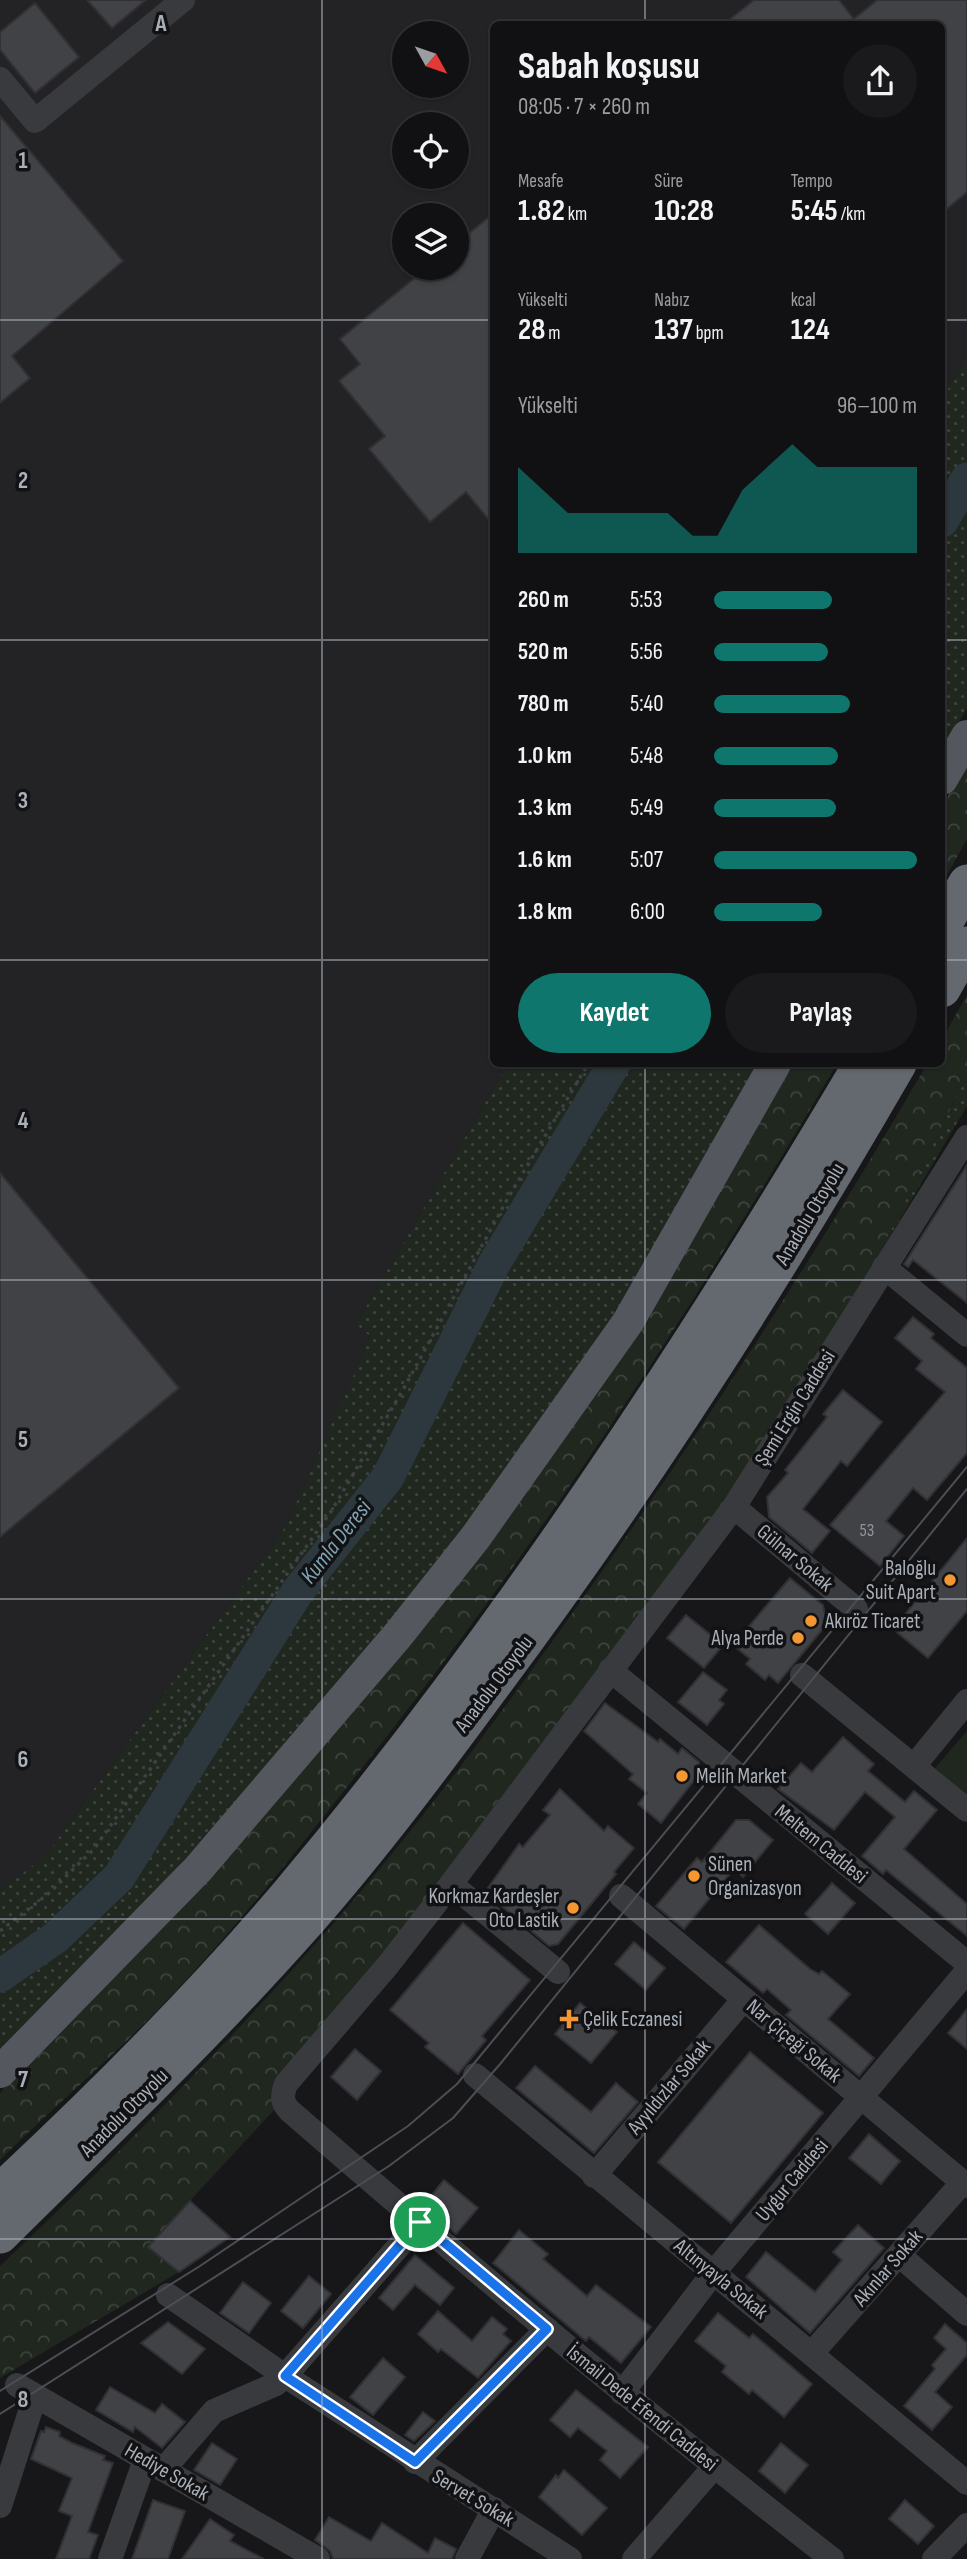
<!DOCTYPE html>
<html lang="tr">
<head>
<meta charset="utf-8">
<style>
	body { margin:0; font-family:"Sofia Sans Condensed",sans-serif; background:#1a1a1c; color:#f1f3f6; height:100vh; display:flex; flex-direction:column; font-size:26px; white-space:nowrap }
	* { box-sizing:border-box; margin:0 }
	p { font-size:23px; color:#9c9da0 }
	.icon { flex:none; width:38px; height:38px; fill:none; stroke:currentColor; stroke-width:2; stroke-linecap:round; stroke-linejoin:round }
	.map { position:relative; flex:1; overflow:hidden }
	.sheet { position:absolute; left:490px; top:21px; width:455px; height:1046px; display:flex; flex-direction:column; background:#111113; border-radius:10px; box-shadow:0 2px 5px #0004,0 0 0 2px #303133 }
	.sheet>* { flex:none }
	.needle { width:46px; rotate:130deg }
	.fabs { position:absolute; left:392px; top:21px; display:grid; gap:14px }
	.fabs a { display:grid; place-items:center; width:77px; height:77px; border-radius:50%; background:#111113; box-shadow:0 2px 5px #0004,0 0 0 2px #303133; font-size:35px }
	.pin { position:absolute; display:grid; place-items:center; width:60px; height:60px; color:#fff; margin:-30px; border:4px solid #fff; border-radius:50%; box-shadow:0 2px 7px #0007 }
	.round { display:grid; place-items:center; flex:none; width:74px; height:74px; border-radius:37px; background:#1a1a1c }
	.headline { display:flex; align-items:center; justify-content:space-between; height:119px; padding:0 28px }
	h1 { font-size:38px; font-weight:700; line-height:52px }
	.figures { display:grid; grid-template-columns:repeat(3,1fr); gap:10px; height:119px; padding:7px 28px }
	.figures div { display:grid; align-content:center }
	.figures b { font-size:30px; font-weight:700 }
	.figures small { font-size:19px; font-weight:400 }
	.figures p { font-size:19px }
	.chart { height:196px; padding:14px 28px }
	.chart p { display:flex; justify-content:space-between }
	.chart svg { width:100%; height:126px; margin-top:7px; fill:#0f766e; opacity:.7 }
	.button { display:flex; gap:14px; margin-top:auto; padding:14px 28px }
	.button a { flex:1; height:80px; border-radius:42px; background:#0f766e; color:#fff; font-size:28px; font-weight:700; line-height:80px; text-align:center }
	.button a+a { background:#1a1a1c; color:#f1f3f6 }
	ul { padding:0 28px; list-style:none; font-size:23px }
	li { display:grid; grid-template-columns:112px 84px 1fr; align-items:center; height:52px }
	li i { height:18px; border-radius:9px; background:#0f766e }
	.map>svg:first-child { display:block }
	.built { fill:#232326; fill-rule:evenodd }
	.grass { fill:url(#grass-dots) }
	.forest { fill:url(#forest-crowns) }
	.pitch { fill:#1f271f }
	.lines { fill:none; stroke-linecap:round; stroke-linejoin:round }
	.river { stroke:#2c383d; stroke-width:33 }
	.building { fill:#414246; stroke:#313135; stroke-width:2 }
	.path { stroke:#3e4145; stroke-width:3.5; stroke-dasharray:3.5 5; stroke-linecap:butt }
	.minor { stroke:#383a3e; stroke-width:24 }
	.major { stroke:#54575d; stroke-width:32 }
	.highway { stroke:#64686f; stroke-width:37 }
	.tram { stroke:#4b4e53; stroke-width:2 }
	.route-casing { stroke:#fff; stroke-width:14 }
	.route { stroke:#1a73e8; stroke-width:9 }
	.grid { fill:none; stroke:#a9b0b9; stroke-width:2; stroke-opacity:0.55 }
	.poi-dot { fill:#f49733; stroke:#121214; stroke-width:2.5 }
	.labels { text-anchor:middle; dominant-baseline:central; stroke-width:7; stroke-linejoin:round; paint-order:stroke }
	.number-label { font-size:18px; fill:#8f949c }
	.street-label { font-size:21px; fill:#a9b0b9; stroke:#121214 }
	.poi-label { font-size:21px; fill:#a9b0b9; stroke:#121214; text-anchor:start }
	.water-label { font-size:23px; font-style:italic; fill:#7fa3b4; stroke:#121214 }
	.grid-label { font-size:23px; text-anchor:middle; font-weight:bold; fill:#a9b0b9; stroke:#121214; stroke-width:7; stroke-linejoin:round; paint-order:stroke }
</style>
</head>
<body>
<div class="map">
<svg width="967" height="2559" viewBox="0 0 967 2559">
	<defs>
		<pattern id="grass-dots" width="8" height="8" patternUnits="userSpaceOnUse" patternTransform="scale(1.75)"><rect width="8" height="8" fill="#1f271f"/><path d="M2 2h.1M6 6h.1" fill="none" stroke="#3d443d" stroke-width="1.8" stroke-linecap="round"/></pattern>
		<pattern id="forest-crowns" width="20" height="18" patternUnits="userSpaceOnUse" patternTransform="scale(1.75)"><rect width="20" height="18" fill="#1f271f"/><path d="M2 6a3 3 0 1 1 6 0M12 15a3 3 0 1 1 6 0" fill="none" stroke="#3d443d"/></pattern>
	</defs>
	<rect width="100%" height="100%" fill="#171719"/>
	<path class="built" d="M0,0H967V357L942,399V24H494V1064H508L356,1324L372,1337L286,1526L46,1855L0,1891ZM404,33H457V86H404ZM404,124H457V177H404ZM404,215H457V268H404Z"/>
	<g class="grass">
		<polygon points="967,357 967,708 942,752 942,399"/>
		<path d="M508,1064H759C723,1130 689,1198 649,1262C553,1419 438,1565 319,1705C217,1825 112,1943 0,2053V1891L46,1855L286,1526L371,1337L356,1324Z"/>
		<polygon points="967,1074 967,1106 880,1253"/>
	</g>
	<g class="forest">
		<polygon points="967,762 967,839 942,884 942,806"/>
		<path d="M967,995V1074L880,1253L728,1500L275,2109L148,2246L179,2272L0,2378V2266C113,2159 223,2049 326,1932C427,1817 517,1692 605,1567C719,1404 827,1236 927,1064H942V1039Z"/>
		<path d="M790,1064H837C699,1298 551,1526 384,1740C320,1821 256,1905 185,1981C127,2045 61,2100 0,2160V2093L176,1914L299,1775Z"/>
	</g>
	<polygon class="pitch" points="967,1731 967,1795 935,1768"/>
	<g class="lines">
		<g class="river">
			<polyline points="942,521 967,479"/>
			<polyline points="0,1976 55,1938 119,1877 298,1591 388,1477 494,1264 614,1064"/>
		</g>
	</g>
	<g class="building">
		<polygon points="87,0 146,0 112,28"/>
		<polygon points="754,0 839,0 854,19 877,0 967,0 967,192 942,213 942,24 724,24"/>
		<polygon points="35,3 79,57 35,93 0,50 0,32"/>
		<polygon points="0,116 123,261 12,356 30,378 0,403"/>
		<polygon points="494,213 494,526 466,492 430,522 369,449 385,436 339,381 360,364 340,339 427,268 457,268 457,243"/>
		<polygon points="967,1165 967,1303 913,1260 908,1267 904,1264"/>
		<polygon points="0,1173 179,1388 0,1537"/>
		<polygon points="913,1317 934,1334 931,1338 967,1368 967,1453 927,1500 913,1488 886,1521 904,1536 880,1566 830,1525 945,1392 916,1369 922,1361 895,1338"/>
		<polygon points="843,1390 882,1422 847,1466 841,1461 803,1509 830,1531 812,1553 769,1517 767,1497 788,1473 785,1470 827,1417 823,1414"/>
		<polygon points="967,1538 967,1611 928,1658 893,1629"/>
		<polygon points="790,1578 823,1605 827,1624 778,1683 769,1675 765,1680 746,1664 750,1659 733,1645"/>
		<polygon points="686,1615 723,1645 704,1668 667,1638"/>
		<polygon points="703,1672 727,1690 719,1700 724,1704 707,1725 678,1702"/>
		<polygon points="605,1703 658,1742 660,1739 678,1754 682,1748 699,1762 699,1774 661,1823 638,1804 647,1793 629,1779 633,1774 584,1731"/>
		<polygon points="843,1737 874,1764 868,1771 905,1802 914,1791 937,1810 904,1849 967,1904 967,1936 886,1870 883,1874 862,1856 895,1817 865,1792 834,1830 778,1789 801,1763 812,1772"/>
		<polygon points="560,1789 604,1831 608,1826 634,1848 614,1872 616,1874 558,1944 549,1946 485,1892 519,1844 523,1847 550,1815 543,1810"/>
		<polygon points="736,1820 749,1820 773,1840 743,1877 734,1869 684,1929 656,1906 697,1858 702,1862"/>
		<polygon points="832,1883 855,1903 828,1934 805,1914"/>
		<polygon points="463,1923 530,1980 482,2036 486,2040 458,2074 425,2047 429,2043 390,2010"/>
		<polygon points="759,1925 810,1969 819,1974 822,1971 850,1994 828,2019 874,2058 859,2076 786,2015 791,2010 767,1989 763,1993 726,1962"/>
		<polygon points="634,1942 665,1968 646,1990 615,1964"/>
		<polygon points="580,2003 617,2032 591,2063 555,2034"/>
		<polygon points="967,2009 967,2049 948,2033"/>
		<polygon points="355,2049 381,2071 357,2100 331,2077"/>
		<polygon points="750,2052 823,2113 731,2223 658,2162"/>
		<polygon points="535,2066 591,2112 616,2083 638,2102 594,2153 516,2088"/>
		<polygon points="869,2134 900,2161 881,2184 849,2158"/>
		<polygon points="444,2180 478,2208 456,2234 423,2206"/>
		<polygon points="190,2201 230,2237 179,2272 148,2247"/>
		<polygon points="858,2225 884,2248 810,2333 746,2277 766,2252 815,2292 842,2260 833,2252"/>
		<polygon points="519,2230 548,2254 543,2259 587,2296 596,2285 651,2327 621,2363 589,2337 586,2341 493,2263"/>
		<polygon points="415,2255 454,2288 440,2305 415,2285 393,2310 379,2298"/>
		<polygon points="309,2276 331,2294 303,2328 281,2311"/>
		<polygon points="243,2282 271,2303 249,2333 220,2313"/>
		<polygon points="438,2311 472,2341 492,2317 507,2329 503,2334 511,2341 478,2378 441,2349 438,2352 418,2334"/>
		<polygon points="718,2313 749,2338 753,2334 812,2384 784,2417 752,2390 749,2394 722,2372 726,2366 695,2341"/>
		<polygon points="168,2322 205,2349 182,2374 141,2343"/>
		<polygon points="945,2324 967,2343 967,2355 935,2392 952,2407 932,2430 904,2406 935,2369 932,2365 946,2349 934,2338"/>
		<polygon points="383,2358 405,2377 373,2415 350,2397"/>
		<polygon points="110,2387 155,2413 162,2404 185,2422 162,2448 135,2427 133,2432 96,2410"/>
		<polygon points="576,2390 648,2447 620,2478 600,2460 607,2451 578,2428 570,2437 550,2420"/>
		<polygon points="423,2412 435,2421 414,2441 405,2435"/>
		<polygon points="46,2427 60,2432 59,2436 72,2443 105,2456 103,2460 113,2463 88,2532 98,2535 89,2559 56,2559 72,2516 59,2511 72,2478 31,2459 41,2431 44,2432"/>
		<polygon points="212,2443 237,2459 220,2485 194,2470"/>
		<polygon points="781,2443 808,2465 785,2493 759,2471"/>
		<polygon points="564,2470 607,2508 582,2535 539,2497 556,2475 558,2478"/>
		<polygon points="153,2500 185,2511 168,2559 132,2559"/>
		<polygon points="905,2500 934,2526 918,2544 889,2519"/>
		<polygon points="329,2517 371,2541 382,2523 428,2553 435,2538 456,2549 452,2559 333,2559 330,2551 315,2540"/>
		<polygon points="210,2519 234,2535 230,2541 264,2559 182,2559"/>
	</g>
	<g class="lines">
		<polyline class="path" points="0,1931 48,1894 94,1849 332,1510 404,1388 508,1198 588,1064"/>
		<g class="minor">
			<polyline points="0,79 35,121 183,0"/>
			<polyline points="884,1267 967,1335"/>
			<polyline points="734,1507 856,1609"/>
			<polyline points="610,1670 967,1963"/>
			<polyline points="802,1675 967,1810"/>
			<polyline points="914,1766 967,1701"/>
			<polyline points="451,1884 558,1972"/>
			<polyline points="621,1896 967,2186"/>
			<polyline points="475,2075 967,2483"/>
			<polyline points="594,2176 744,1999"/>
			<polyline points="899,2255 967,2314"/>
			<polyline points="168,2295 285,2376 570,2559"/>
			<polyline points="812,2353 963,2182"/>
			<polyline points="17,2385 318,2559"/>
			<polyline points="622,2393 714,2272 967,1971"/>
			<polyline points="415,2462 547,2329"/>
			<polyline points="163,2470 214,2411 276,2384 285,2376 420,2222"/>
			<polyline points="0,2506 35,2396"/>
			<polyline points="110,2559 145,2460"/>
			<polyline points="467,2559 494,2509"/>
			<polyline points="634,2559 714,2467"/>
			<path d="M832,2559C647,2415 467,2265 290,2111C281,2102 282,2095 286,2084L388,1965L451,1884L734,1507L967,1137"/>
			<polyline points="934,2559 967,2525"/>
		</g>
		<g class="major">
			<polyline points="942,779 967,736"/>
			<polyline points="0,2072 198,1869 398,1635 475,1538 628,1322 775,1064"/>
		</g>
		<g class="highway">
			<polyline points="942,927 967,883"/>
			<polyline points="942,989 967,945"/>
			<path d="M0,2192C101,2098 200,1999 289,1894C505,1637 691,1353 862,1064"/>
			<path d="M0,2235C104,2132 210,2031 307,1921C373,1846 432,1767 491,1687C640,1488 774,1279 898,1064"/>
		</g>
		<g class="tram">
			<polyline points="0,2391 200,2266 408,2126 457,2084 967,1467"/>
			<polyline points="0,2414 389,2166 453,2118 501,2063 967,1489"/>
		</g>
	</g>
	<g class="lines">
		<g class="route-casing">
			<polygon id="route" points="420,2222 547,2329 415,2462 285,2376"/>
		</g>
		<use href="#route" class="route"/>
	</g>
	<path class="grid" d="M322,0V2559M645,0V24M0,320H494M942,320H967M0,640H494M942,640H967M0,960H494M942,960H967M645,1064V2559M0,1280H967M0,1599H967M0,1919H967M0,2239H967"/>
	<g class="poi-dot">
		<circle cx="950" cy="1580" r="7"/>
		<circle cx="811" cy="1621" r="7"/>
		<circle cx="798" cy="1638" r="7"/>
		<circle cx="682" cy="1776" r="7"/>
		<circle cx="694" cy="1876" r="7"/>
		<circle cx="573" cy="1908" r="7"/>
		<path d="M565.5 2008.5h7v7h7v7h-7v7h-7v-7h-7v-7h7z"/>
	</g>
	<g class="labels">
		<g class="number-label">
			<text x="867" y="1530">53</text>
		</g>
		<g class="street-label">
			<text transform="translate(810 1214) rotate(-59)">Anadolu Otoyolu</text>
			<text transform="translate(795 1408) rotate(-58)">Şemi Ergin Caddesi</text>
			<text transform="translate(795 1558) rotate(40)">Gülnar Sokak</text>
			<text transform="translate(494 1684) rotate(-53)">Anadolu Otoyolu</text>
			<text transform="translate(821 1844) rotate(39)">Meltem Caddesi</text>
			<text transform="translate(794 2041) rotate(40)">Nar Çiçeği Sokak</text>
			<text transform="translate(669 2087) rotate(-50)">Ayyıldızlar Sokak</text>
			<text transform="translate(124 2113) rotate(-45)">Anadolu Otoyolu</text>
			<text transform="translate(792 2180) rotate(-50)">Uygur Caddesi</text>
			<text transform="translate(888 2268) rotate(-49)">Akınlar Sokak</text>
			<text transform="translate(721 2279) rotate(39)">Altınyayla Sokak</text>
			<text transform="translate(642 2408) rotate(39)">İsmail Dede Efendi Caddesi</text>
			<text transform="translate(167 2472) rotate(30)">Hediye Sokak</text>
			<text transform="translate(473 2498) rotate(31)">Servet Sokak</text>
		</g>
		<g class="poi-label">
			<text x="936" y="1568" text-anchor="end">Baloğlu<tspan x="936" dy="24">Suit Apart</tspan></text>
			<text x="825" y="1621">Akıröz Ticaret</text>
			<text x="784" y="1638" text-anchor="end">Alya Perde</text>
			<text x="696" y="1776">Melih Market</text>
			<text x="708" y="1864">Sünen<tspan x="708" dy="24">Organizasyon</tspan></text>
			<text x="559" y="1896" text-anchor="end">Korkmaz Kardeşler<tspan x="559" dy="24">Oto Lastik</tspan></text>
			<text x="583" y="2019">Çelik Eczanesi</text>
		</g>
		<g class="water-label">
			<text transform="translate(336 1542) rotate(-52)">Kumla Deresi</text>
		</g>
	</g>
	<g class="grid-label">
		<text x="161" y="31">A</text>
		<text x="23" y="168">1</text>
		<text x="23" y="488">2</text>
		<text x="23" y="808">3</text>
		<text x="23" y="1128">4</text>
		<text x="23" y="1447">5</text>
		<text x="23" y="1767">6</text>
		<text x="23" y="2087">7</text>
		<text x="23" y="2407">8</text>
	</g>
</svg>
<div class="fabs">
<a><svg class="needle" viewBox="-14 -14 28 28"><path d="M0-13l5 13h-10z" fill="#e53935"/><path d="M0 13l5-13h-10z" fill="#9c9da0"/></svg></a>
<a><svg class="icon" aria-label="locate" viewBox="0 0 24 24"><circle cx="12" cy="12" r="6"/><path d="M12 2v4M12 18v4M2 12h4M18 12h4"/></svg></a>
<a><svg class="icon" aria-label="layers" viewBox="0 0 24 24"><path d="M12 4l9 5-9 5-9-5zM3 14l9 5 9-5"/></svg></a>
</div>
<div class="pin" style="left:420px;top:2222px;background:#1e9e55"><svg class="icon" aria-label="arrive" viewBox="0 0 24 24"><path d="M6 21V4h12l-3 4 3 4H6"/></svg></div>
<section class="sheet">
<div class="headline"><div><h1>Sabah koşusu</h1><p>08:05 · 7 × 260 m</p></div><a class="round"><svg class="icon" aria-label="share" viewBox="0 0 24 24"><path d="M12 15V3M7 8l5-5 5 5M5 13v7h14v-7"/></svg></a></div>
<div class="figures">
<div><p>Mesafe</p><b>1.82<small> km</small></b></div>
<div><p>Süre</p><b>10:28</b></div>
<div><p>Tempo</p><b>5:45<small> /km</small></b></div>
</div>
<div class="figures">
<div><p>Yükselti</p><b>28<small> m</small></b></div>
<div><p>Nabız</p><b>137<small> bpm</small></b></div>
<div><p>kcal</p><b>124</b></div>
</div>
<div class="chart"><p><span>Yükselti</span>96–100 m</p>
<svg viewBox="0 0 160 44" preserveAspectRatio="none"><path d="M0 44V14L10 22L20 30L30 30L40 30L50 30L60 30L70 38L80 38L90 22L100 14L110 6L120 14L130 14L140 14L150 14L160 14V44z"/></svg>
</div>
<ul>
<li><b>260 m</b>5:53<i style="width:58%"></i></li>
<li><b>520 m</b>5:56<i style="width:56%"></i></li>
<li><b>780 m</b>5:40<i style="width:67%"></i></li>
<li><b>1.0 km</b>5:48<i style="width:61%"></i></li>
<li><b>1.3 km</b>5:49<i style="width:60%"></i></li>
<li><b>1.6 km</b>5:07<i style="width:100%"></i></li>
<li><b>1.8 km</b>6:00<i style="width:53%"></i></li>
</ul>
<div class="button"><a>Kaydet</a><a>Paylaş</a></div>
</section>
</div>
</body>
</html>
